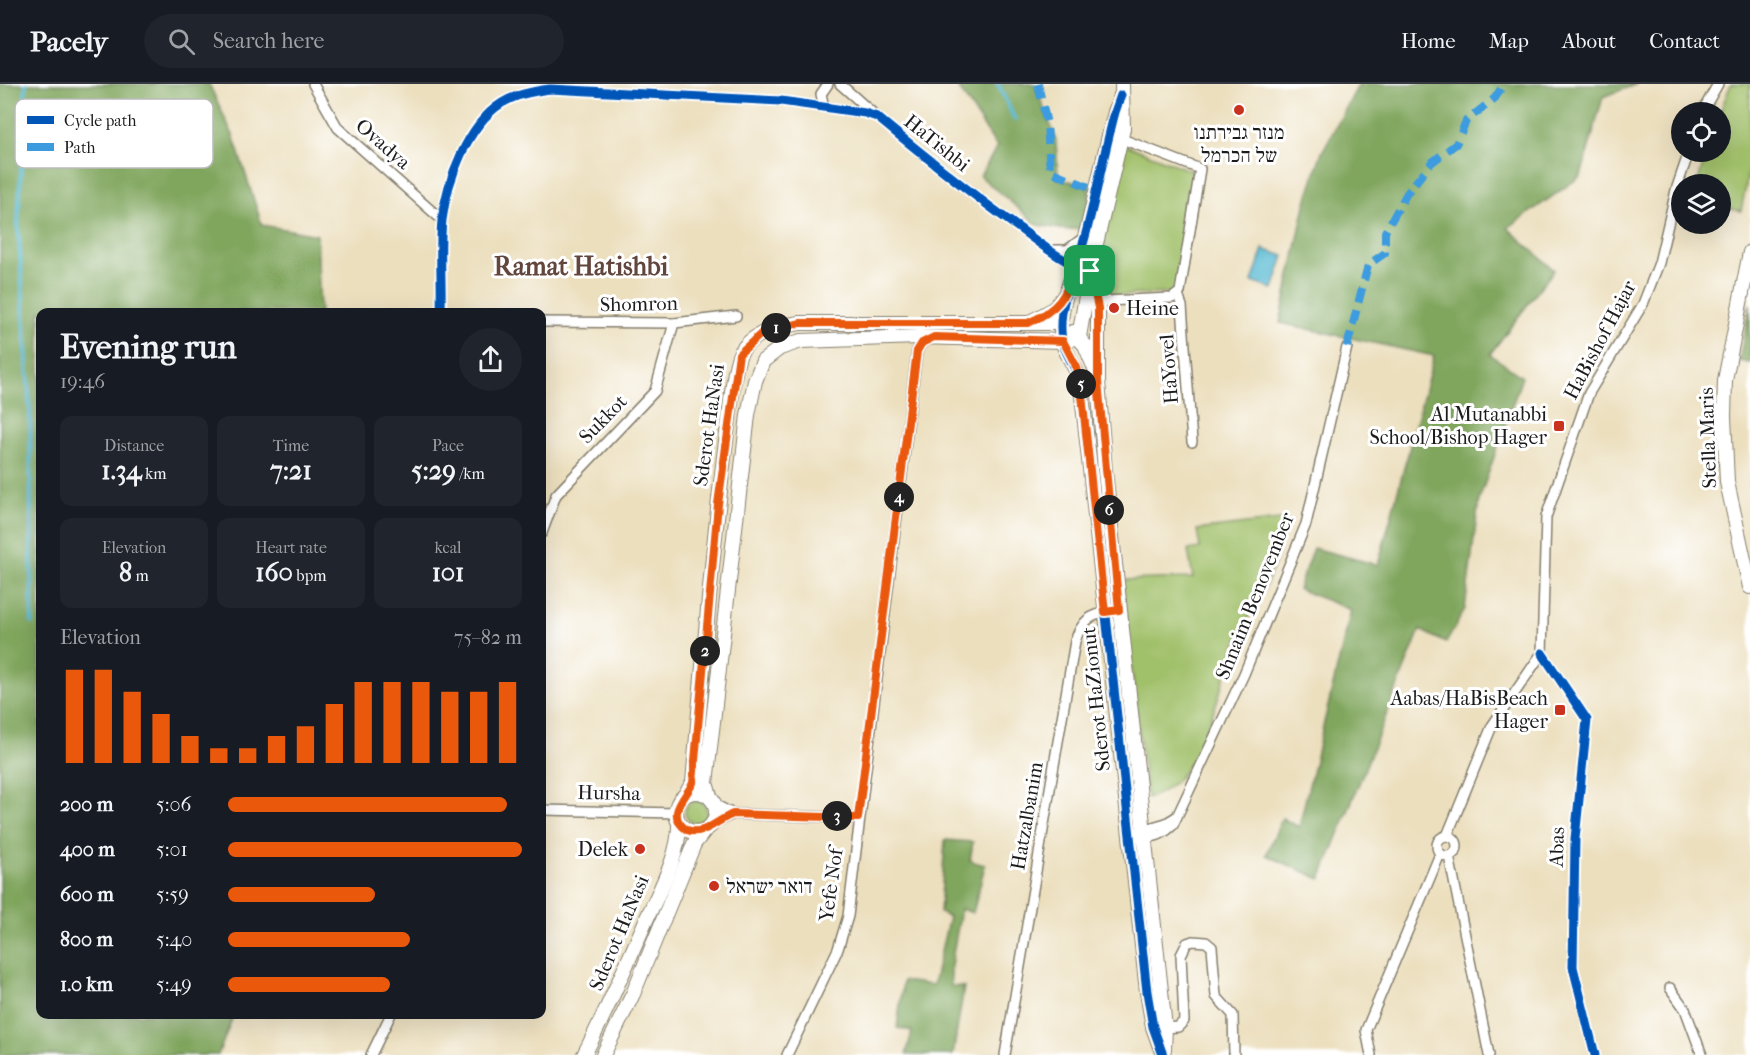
<!DOCTYPE html>
<html lang="en">
<head>
<meta charset="utf-8">
<style>
	body { margin:0; font-family:"IM FELL French Canon","Frank Ruhl Libre",serif; background:#20242c; color:#f1f3f6; height:100vh; display:flex; flex-direction:column; font-size:22px; white-space:nowrap }
	* { box-sizing:border-box; margin:0 }
	p { font-size:20px; color:#9ea1a6 }
	.icon { flex:none; width:33px; height:33px; fill:none; stroke:currentColor; stroke-width:2; stroke-linecap:round; stroke-linejoin:round }
	.map { position:relative; flex:1; overflow:hidden }
	.sheet { position:absolute; left:36px; top:224px; width:510px; height:711px; display:flex; flex-direction:column; background:#171b24; border-radius:12px; box-shadow:0 6px 24px #0002 }
	.sheet>* { flex:none }
	.controls { position:absolute; left:1671px; top:18px; display:grid; gap:12px }
	.controls a { display:grid; place-items:center; width:60px; height:60px; border-radius:50%; background:#171b24; box-shadow:0 6px 24px #0002; font-size:30px }
	.pin { position:absolute; display:grid; place-items:center; width:51px; height:51px; color:#fff; margin:-26px; border-radius:12px; box-shadow:0 3px 9px #0006 }
	.km { position:absolute; width:30px; height:30px; margin:-15px; border-radius:50%; background:#222; color:#fff; font-size:16px; line-height:30px; text-align:center }
	.round { display:grid; place-items:center; flex:none; width:63px; height:63px; border-radius:32px; background:#20242c }
	.head { display:flex; align-items:center; justify-content:space-between; height:102px; padding:0 24px }
	h1 { font-size:33px; font-weight:700; line-height:45px }
	.metrics { display:grid; grid-template-columns:repeat(3,1fr); gap:9px; height:102px; padding:6px 24px }
	.metrics div { display:grid; align-content:center; border-radius:12px; background:#20242c; text-align:center }
	.metrics b { font-size:26px; font-weight:700 }
	.metrics small { font-size:16px; font-weight:400 }
	.metrics p { font-size:16px }
	.chart { height:168px; padding:12px 24px }
	.chart p { display:flex; justify-content:space-between }
	.chart svg { width:100%; height:108px; margin-top:6px; stroke:#ea580c; stroke-width:6 }
	ul { padding:0 24px; list-style:none; font-size:20px }
	li { display:grid; grid-template-columns:96px 72px 1fr; align-items:center; height:45px }
	li i { height:15px; border-radius:8px; background:#ea580c }
	header { display:flex; align-items:center; gap:36px; box-sizing:border-box; height:84px; padding:0 30px; background:#171b24; border-bottom:2px solid #363941 }
	header strong { font-size:28px }
	nav { display:flex; gap:33px; margin-inline-start:auto; font-size:21px }
	.search { width:420px; height:54px; background:#20242c; display:flex; align-items:center; gap:15px; box-sizing:border-box; padding:0 21px; border-radius:33px; color:#9ea1a6; font-size:22px }
	.map>svg:first-child { display:block }
	.green { fill:#a0c069; stroke:#5e6e42; stroke-width:1.5 }
	.forest { fill:#80a65d; stroke:#4e613c; stroke-width:1.5 }
	.water { fill:#52b8d1; stroke:#376a76; stroke-width:1.5 }
	.lines { fill:none; stroke-linecap:round; stroke-linejoin:round }
	.stream { stroke:#52b8d1; stroke-width:4 }
	.street-casing { stroke:#847e6d; stroke-width:12 }
	.secondary-casing { stroke:#847e6d; stroke-width:16 }
	.street { stroke:#fff; stroke-width:9 }
	.secondary { stroke:#fff; stroke-width:14 }
	.quiet { stroke:#3c9bdf; stroke-width:8; stroke-dasharray:15 8; stroke-linecap:butt }
	.cycleway-casing { stroke:#fff; stroke-width:13 }
	.cycleway { stroke:#0057b8; stroke-width:9 }
	.route-casing { stroke:#fff; stroke-width:12 }
	.route { stroke:#ea580c; stroke-width:8 }
	.poi-dot { fill:#c8321e; stroke:#fff; stroke-width:2 }
	.labels { text-anchor:middle; dominant-baseline:central; stroke-width:6; stroke-linejoin:round; paint-order:stroke }
	.poi-label { font-size:20px; fill:#1c1c1c; stroke:#fff; text-anchor:end }
	.street-label { font-size:20px; fill:#1c1c1c; stroke:#fff }
	.district-label { font-size:26px; font-weight:bold; fill:#62463e; stroke:#fff }
	.key { fill:#fff; stroke:#bbb; stroke-width:1.5 }
	.key-label { font-size:16px; fill:#1c1c1c }
</style>
</head>
<body>
<header>
<strong>Pacely</strong>
<div class="search"><svg class="icon" aria-label="search" viewBox="0 0 24 24"><circle cx="10" cy="10" r="6"/><path d="M15 15l6 6"/></svg>Search here</div>
<nav><a>Home</a><a>Map</a><a>About</a><a>Contact</a></nav>
</header>
<div class="map">
<svg width="1750" height="971" viewBox="0 0 1750 971">
	<rect width="100%" height="100%" fill="#fff"/>
	<filter id="ink" filterUnits="userSpaceOnUse"><feTurbulence type="fractalNoise" baseFrequency=".0167" numOctaves="2"/><feDisplacementMap in="SourceGraphic" scale="12" xChannelSelector="R" yChannelSelector="G"/><feConvolveMatrix kernelMatrix="1 2 1 2 8 2 1 2 1" color-interpolation-filters="sRGB"/></filter>
	<filter id="wash" filterUnits="userSpaceOnUse"><feTurbulence type="fractalNoise" baseFrequency=".008" numOctaves="4" result="noise"/><feDisplacementMap in="SourceGraphic" scale="24" xChannelSelector="R" yChannelSelector="G"/><feGaussianBlur stdDeviation="1.35" result="paint"/><feColorMatrix in="noise" values="0 0 0 0 0 0 0 0 0 0 0 0 0 0 0 0 0 1.4 0 .05"/><feComposite in="paint" operator="in"/></filter>
	<g filter="url(#wash)">
		<rect width="100%" height="100%" fill="#ecdfbe"/>
		<g class="green">
			<polygon points="1731,0 1750,0 1750,80 1741,127 1721,123 1720,100 1697,100 1707,68 1720,68 1720,28"/>
			<polygon points="1126,61 1194,88 1178,204 1174,209 1101,212 1095,182"/>
			<path d="M1287,435C1282,457 1276,480 1266,501C1258,518 1246,535 1239,553C1218,601 1204,700 1147,714L1121,496L1193,494L1188,466L1200,464L1197,446Z"/>
			<circle cx="696" cy="728" r="11"/>
		</g>
		<g class="forest">
			<polygon points="0,0 209,0 233,51 262,141 317,151 320,228 40,228 40,930 222,930 232,935 218,971 0,971"/>
			<polygon points="956,0 1035,0 1056,56 1058,95 1090,101 1088,127 1082,144 1066,146 1038,141 980,92 997,63"/>
			<polygon points="1359,0 1637,0 1603,13 1581,92 1508,144 1554,186 1490,270 1522,293 1479,416 1465,525 1446,559 1420,546 1321,795 1266,771 1282,734 1299,743 1351,526 1298,505 1313,464 1378,481 1434,272 1280,239 1305,121 1321,70"/>
			<polygon points="1750,220 1750,279 1739,277"/>
			<polygon points="945,756 973,758 970,777 985,781 973,829 961,825 951,881 951,902 964,903 953,971 906,971 912,947 897,944 903,897 933,901 949,833 940,829"/>
		</g>
		<polygon class="water" points="1263,165 1284,172 1273,205 1252,198"/>
		<g class="lines">
			<g class="stream">
				<polyline points="26,0 18,138 30,327 32,539"/>
				<polyline points="998,0 1015,36"/>
			</g>
		</g>
	</g>
	<g filter="url(#ink)">
		<g class="lines">
			<g class="street-casing">
				<g id="street">
					<polyline points="313,0 338,44 442,136"/>
					<polyline points="840,0 875,31"/>
					<polyline points="824,23 821,10 828,0"/>
					<polyline points="1702,28 1718,0"/>
					<polyline points="1050,166 1067,166 1083,154"/>
					<polyline points="1178,211 1182,222 1192,358"/>
					<polyline points="1098,224 1105,217 1172,214 1180,208 1200,85 1117,53"/>
					<path d="M441,228C442,198 439,166 442,136C447,97 467,41 502,19C517,10 533,7 550,5L781,17L865,29L877,33C923,71 970,109 1019,144C1041,160 1063,179 1090,187"/>
					<polyline points="542,238 674,239 736,232"/>
					<polyline points="542,449 556,411 655,307 674,239"/>
					<polyline points="1542,569 1546,433 1589,309 1643,220 1659,179 1676,106 1689,68"/>
					<polyline points="1542,569 1587,636 1575,755 1573,883 1595,971"/>
					<polyline points="714,720 733,730 858,734"/>
					<polyline points="542,726 676,729"/>
					<polyline points="712,740 733,730"/>
					<polyline points="1139,747 1166,739 1176,733"/>
					<circle cx="1447" cy="762" r="10"/>
					<polyline points="1447,752 1492,642 1542,569"/>
					<path d="M1139,753C1152,755 1164,750 1173,741L1244,590L1306,440L1347,263"/>
					<polyline points="1449,772 1489,971"/>
					<polyline points="1670,904 1685,925 1702,971"/>
					<polyline points="1165,944 1178,943 1184,937 1181,871 1187,859 1193,857 1206,858 1212,863 1216,912 1233,931 1234,971"/>
					<polyline points="371,971 391,930"/>
					<polyline points="787,971 838,865 848,832 917,267 922,259 931,254"/>
					<path d="M1005,971L1075,557C1082,537 1090,530 1111,528"/>
					<polyline points="1371,971 1366,946 1440,770"/>
				</g>
			</g>
			<g class="secondary-casing">
				<g id="secondary">
					<path d="M1121,11L1115,28C1104,69 1096,112 1085,153C1076,185 1056,222 1062,256C1065,270 1078,285 1081,302L1147,908L1153,943L1163,971"/>
					<polyline points="1750,168 1725,296 1724,332 1727,398 1750,503"/>
					<polyline points="1090,187 1098,224 1098,297 1105,387 1165,944 1164,966"/>
					<polyline points="1032,237 1054,225 1066,210"/>
					<polyline points="1073,248 1085,261 1095,285"/>
					<polyline points="1079,253 1092,177 1123,45 1122,0"/>
					<circle cx="696" cy="728" r="20"/>
					<path d="M685,711L693,699C703,582 712,465 727,349C730,332 733,281 741,268C752,249 779,242 800,239H1062"/>
					<polyline points="711,715 706,699 748,331 755,297 763,277 780,264 801,257 919,253 1063,257 1079,253"/>
					<path d="M584,971C607,926 627,880 647,834C660,805 680,770 679,739"/>
					<polyline points="603,971 633,910 694,760 704,747"/>
				</g>
			</g>
			<use href="#street" class="street"/>
			<use href="#secondary" class="secondary"/>
			<g class="quiet">
				<polyline points="1038,0 1047,40 1050,87 1096,106"/>
				<polyline points="1347,263 1368,181 1385,169 1385,148 1407,109 1431,79 1456,60 1466,37 1495,14 1504,0"/>
			</g>
			<g class="cycleway-casing">
				<g id="cycleway">
					<path d="M1121,11L1115,28C1104,69 1096,112 1085,153C1076,185 1056,222 1062,256C1065,270 1078,285 1081,302L1147,908L1153,943L1163,971"/>
					<path d="M441,228C442,198 439,166 442,136C447,97 467,41 502,19C517,10 533,7 550,5L781,17L865,29L877,33C923,71 970,109 1019,144C1041,160 1063,179 1090,187"/>
					<polyline points="1542,569 1587,636 1575,755 1573,883 1595,971"/>
				</g>
			</g>
			<use href="#cycleway" class="cycleway"/>
		</g>
	</g>
	<g class="lines" filter="url(#ink)">
		<g class="route-casing">
			<path id="route" d="M1076,182L1090,187L1098,224V297L1119,526L1105,528L1081,302L1075,280L1063,257L934,253L922,259L917,267L858,734L733,730C717,736 705,752 687,746C665,731 684,716 693,699L718,420L739,270L762,249L800,239H1028C1058,226 1066,213 1076,182Z"/>
		</g>
		<use href="#route" class="route"/>
	</g>
	<g class="poi-dot">
		<circle cx="1239" cy="26" r="6"/>
		<circle cx="1114" cy="224" r="6"/>
		<rect x="1553" y="336" width="12" height="12" rx="3"/>
		<rect x="1554" y="620" width="12" height="12" rx="3"/>
		<circle cx="640" cy="765" r="6"/>
		<circle cx="714" cy="802" r="6"/>
	</g>
	<g class="labels">
		<g class="poi-label">
			<text x="1239" y="48" text-anchor="middle">מנזר גבירתנו<tspan x="1239" dy="23">של הכרמל</tspan></text>
			<text x="1126" y="224" text-anchor="start">Heine</text>
			<text x="1547" y="330">Al Mutanabbi<tspan x="1547" dy="23">School/Bishop Hager</tspan></text>
			<text x="1548" y="614">Aabas/HaBisBeach<tspan x="1548" dy="23">Hager</tspan></text>
			<text x="628" y="765">Delek</text>
			<text x="726" y="802" text-anchor="start">דואר ישראל</text>
		</g>
		<g class="street-label">
			<text transform="translate(937 59) rotate(39)">HaTishbi</text>
			<text transform="translate(383 60) rotate(41)">Ovadya</text>
			<text transform="translate(639 220) rotate(-1)">Shomron</text>
			<text transform="translate(1600 256) rotate(-62)">HaBishof Hajar</text>
			<text transform="translate(1169 285) rotate(-94)">HaYovel</text>
			<text transform="translate(603 335) rotate(-46)">Sukkot</text>
			<text transform="translate(709 341) rotate(-82)">Sderot HaNasi</text>
			<text transform="translate(1708 354) rotate(-92)">Stella Maris</text>
			<text transform="translate(1255 512) rotate(-68)">Shnaim Benovember</text>
			<text transform="translate(1096 615) rotate(-96)">Sderot HaZionut</text>
			<text transform="translate(609 709) rotate(1)">Hursha</text>
			<text transform="translate(1027 732) rotate(-80)">Hatzalbanim</text>
			<text transform="translate(1557 763) rotate(-88)">Abas</text>
			<text transform="translate(831 801) rotate(-82)">Yefe Nof</text>
			<text transform="translate(619 849) rotate(-67)">Sderot HaNasi</text>
		</g>
		<g class="district-label">
			<text x="581" y="182">Ramat Hatishbi</text>
		</g>
	</g>
	<rect x="15" y="15" width="198" height="69" rx="9" class="key"/>
	<rect x="27" y="32" width="27" height="8" fill="#0057b8"/>
	<rect x="27" y="59" width="27" height="8" fill="#3c9bdf"/>
	<g class="key-label">
		<text x="64" y="42">Cycle path</text>
		<text x="64" y="69">Path</text>
	</g>
</svg>
<div class="controls">
<a><svg class="icon" aria-label="locate" viewBox="0 0 24 24"><circle cx="12" cy="12" r="6"/><path d="M12 2v4M12 18v4M2 12h4M18 12h4"/></svg></a>
<a><svg class="icon" aria-label="layers" viewBox="0 0 24 24"><path d="M12 4l9 5-9 5-9-5zM3 14l9 5 9-5"/></svg></a>
</div>
<div class="pin" style="left:1090px;top:187px;background:#1e9e55"><svg class="icon" aria-label="arrive" viewBox="0 0 24 24"><path d="M6 21V4h12l-3 4 3 4H6"/></svg></div>
<b class="km" style="left:776px;top:244px">1</b>
<b class="km" style="left:705px;top:567px">2</b>
<b class="km" style="left:837px;top:732px">3</b>
<b class="km" style="left:899px;top:413px">4</b>
<b class="km" style="left:1081px;top:300px">5</b>
<b class="km" style="left:1109px;top:426px">6</b>
<section class="sheet">
<div class="head"><div><h1>Evening run</h1><p>19:46</p></div><a class="round"><svg class="icon" aria-label="share" viewBox="0 0 24 24"><path d="M12 15V3M7 8l5-5 5 5M5 13v7h14v-7"/></svg></a></div>
<div class="metrics">
<div><p>Distance</p><b>1.34<small> km</small></b></div>
<div><p>Time</p><b>7:21</b></div>
<div><p>Pace</p><b>5:29<small> /km</small></b></div>
</div>
<div class="metrics">
<div><p>Elevation</p><b>8<small> m</small></b></div>
<div><p>Heart rate</p><b>160<small> bpm</small></b></div>
<div><p>kcal</p><b>101</b></div>
</div>
<div class="chart"><p><span>Elevation</span>75–82 m</p>
<svg viewBox="0 0 160 44" preserveAspectRatio="none"><path d="M5 44V6M15 44V6M25 44V15M35 44V24M45 44V33M55 44V38M65 44V38M75 44V33M85 44V29M95 44V20M105 44V11M115 44V11M125 44V11M135 44V15M145 44V15M155 44V11"/></svg>
</div>
<ul>
<li><b>200 m</b>5:06<i style="width:95%"></i></li>
<li><b>400 m</b>5:01<i style="width:100%"></i></li>
<li><b>600 m</b>5:59<i style="width:50%"></i></li>
<li><b>800 m</b>5:40<i style="width:62%"></i></li>
<li><b>1.0 km</b>5:49<i style="width:55%"></i></li>
</ul>
</section>
</div>
</body>
</html>
